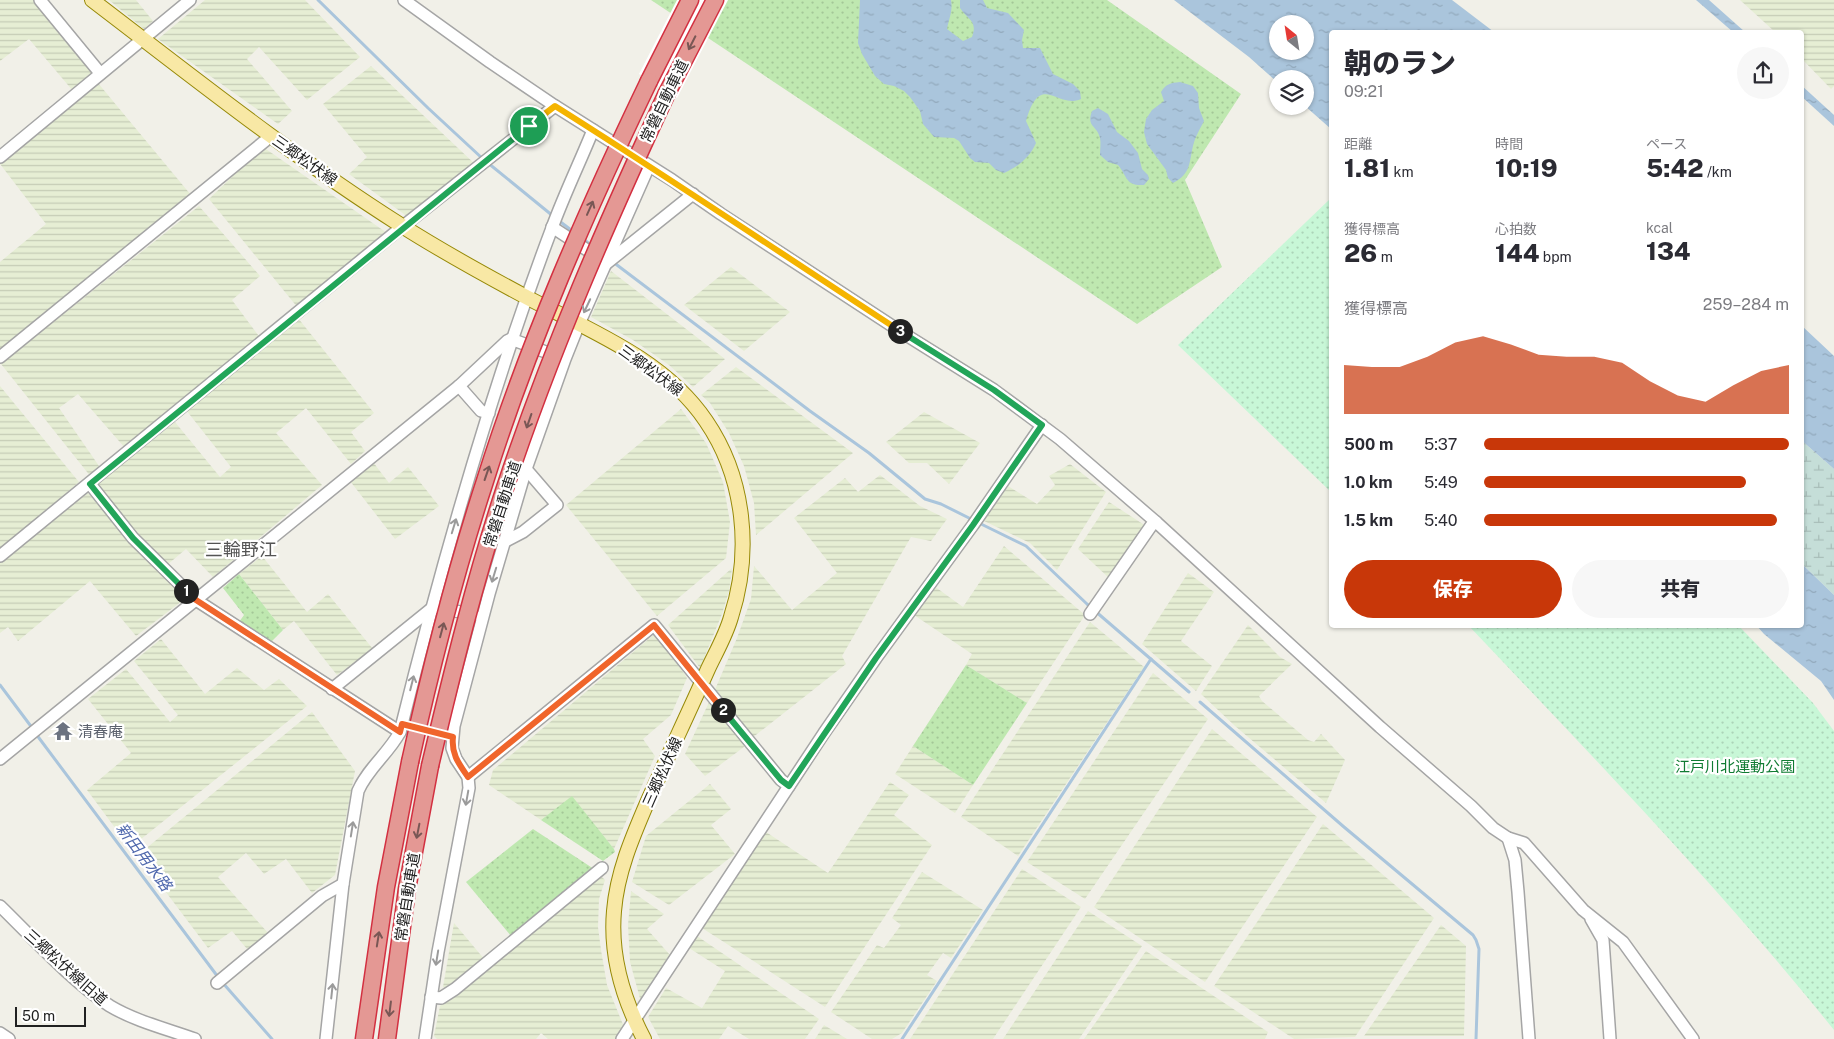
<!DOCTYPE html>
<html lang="ja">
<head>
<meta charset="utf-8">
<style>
	body { margin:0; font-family:"Public Sans","Noto Sans JP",sans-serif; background:#f7f7f7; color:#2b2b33; height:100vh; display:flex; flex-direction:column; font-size:19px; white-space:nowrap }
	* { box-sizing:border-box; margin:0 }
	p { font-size:16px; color:#7c7c81 }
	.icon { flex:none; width:28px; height:28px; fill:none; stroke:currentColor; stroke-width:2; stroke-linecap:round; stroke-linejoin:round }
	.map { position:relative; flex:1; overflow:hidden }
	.panel { position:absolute; left:1329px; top:30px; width:475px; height:598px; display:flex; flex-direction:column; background:#fff; border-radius:5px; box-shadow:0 1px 4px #0004 }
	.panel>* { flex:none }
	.needle { width:32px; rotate:330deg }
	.buttons { position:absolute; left:1269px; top:15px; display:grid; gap:10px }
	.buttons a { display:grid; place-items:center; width:45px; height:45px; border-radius:50%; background:#fff; box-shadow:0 1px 4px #0004; font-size:25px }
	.scale { position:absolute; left:15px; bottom:12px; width:71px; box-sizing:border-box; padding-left:5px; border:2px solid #212121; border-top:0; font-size:14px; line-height:18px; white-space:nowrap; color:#212121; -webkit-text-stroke:4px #fff; paint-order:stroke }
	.pin { position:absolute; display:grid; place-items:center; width:42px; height:42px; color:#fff; margin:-21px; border:2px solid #fff; border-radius:50%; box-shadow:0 1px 5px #0007 }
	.km { position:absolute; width:25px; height:25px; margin:-12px; border-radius:50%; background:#222; color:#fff; font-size:14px; line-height:25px; text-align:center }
	.round { display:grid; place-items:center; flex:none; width:52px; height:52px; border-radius:26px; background:#f7f7f7 }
	.headline { display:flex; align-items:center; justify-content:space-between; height:85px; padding:0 15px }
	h1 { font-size:28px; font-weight:800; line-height:38px }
	.metrics { display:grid; grid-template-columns:repeat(3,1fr); gap:8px; height:85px; padding:5px 15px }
	.metrics div { display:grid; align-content:center }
	.metrics b { font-size:25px; font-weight:800 }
	.metrics small { font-size:14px; font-weight:400 }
	.metrics p { font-size:14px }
	.chart { height:140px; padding:10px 15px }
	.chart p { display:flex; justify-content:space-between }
	.chart svg { width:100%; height:90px; margin-top:5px; fill:#c83709; opacity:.7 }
	.cta { display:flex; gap:10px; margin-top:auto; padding:10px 15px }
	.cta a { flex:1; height:58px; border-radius:30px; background:#c83709; color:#fff; font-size:20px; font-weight:800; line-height:58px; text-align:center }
	.cta a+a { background:#f7f7f7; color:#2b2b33 }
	ul { padding:0 15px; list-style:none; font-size:16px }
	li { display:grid; grid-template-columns:80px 60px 1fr; align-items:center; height:38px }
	li i { height:12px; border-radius:6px; background:#c83709 }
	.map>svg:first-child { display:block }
	.farmland { fill:url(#farmland-rules) }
	.grass { fill:url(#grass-dots) }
	.wetland { fill:url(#wetland-marsh) }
	.park { fill:url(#park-dots) }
	.water { fill:url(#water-ripples); fill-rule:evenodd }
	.pier { fill:#fff }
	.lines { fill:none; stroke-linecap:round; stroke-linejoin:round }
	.stream { stroke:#aac5dc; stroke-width:3 }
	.minor-casing { stroke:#a5a5a5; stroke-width:14 }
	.major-casing { stroke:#968907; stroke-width:16 }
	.highway-casing { stroke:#d33041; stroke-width:19 }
	.minor { stroke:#fff; stroke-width:11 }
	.major { stroke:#f8e8a5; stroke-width:14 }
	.highway { stroke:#e49894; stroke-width:16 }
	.highway-bridge-casing { stroke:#d33041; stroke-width:19; stroke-linecap:butt }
	.highway-bridge { stroke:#e49894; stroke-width:16 }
	.oneway { stroke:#795755 }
	.oneway2 { stroke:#9b9b9b }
	.split-1-casing { stroke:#fff; stroke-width:10 }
	.split-2-casing { stroke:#fff; stroke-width:10 }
	.split-3-casing { stroke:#fff; stroke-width:10 }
	.split-4-casing { stroke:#fff; stroke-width:10 }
	.split-1 { stroke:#22a559; stroke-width:6 }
	.split-2 { stroke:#f0652b; stroke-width:6 }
	.split-3 { stroke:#22a559; stroke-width:6 }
	.split-4 { stroke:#f5b400; stroke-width:6 }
	.labels { text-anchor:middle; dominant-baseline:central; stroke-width:4.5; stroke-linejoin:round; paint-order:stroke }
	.street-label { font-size:15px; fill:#212121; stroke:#fff }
	.worship-label { font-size:15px; fill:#5b616d; stroke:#fff; text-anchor:start }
	.park-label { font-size:15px; fill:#117c33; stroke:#fff }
	.water-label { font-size:16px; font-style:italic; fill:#5069ad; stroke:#fff }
	.quarter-label { font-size:18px; fill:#545454; stroke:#fff }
</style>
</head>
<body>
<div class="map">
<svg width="1834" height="1039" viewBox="0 0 1834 1039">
	<defs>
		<pattern id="farmland-rules" width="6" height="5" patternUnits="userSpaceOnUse" patternTransform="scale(1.25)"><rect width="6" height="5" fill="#e6eed4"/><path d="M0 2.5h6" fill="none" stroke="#c5ccb6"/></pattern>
		<pattern id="grass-dots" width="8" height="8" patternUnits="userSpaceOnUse" patternTransform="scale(1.25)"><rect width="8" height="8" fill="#bfe8b0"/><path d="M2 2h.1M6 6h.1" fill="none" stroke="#a4c797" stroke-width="1.8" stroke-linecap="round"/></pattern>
		<pattern id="wetland-marsh" width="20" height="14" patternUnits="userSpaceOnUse" patternTransform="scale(1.25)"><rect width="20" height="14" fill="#c5ded8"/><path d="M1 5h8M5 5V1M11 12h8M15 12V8" fill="none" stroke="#a9beb9"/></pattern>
		<pattern id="park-dots" width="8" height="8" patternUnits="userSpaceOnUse" patternTransform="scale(1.25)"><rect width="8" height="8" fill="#c8f7d7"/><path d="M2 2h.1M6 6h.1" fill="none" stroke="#acd3b8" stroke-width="1.8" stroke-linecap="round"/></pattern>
		<pattern id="water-ripples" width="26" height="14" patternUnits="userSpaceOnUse" patternTransform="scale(1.25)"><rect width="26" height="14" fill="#aac5dc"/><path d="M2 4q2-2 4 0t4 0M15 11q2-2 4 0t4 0" fill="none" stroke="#92a9bc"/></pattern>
	</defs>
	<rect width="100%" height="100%" fill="#f1f0e8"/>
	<g class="farmland">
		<polygon points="0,0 34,0 95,70 73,91 29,39 0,61"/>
		<polygon points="109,0 136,0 153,21 144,29"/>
		<polygon points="205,0 305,0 360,57 307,100 259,47 247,59 292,111 278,124 158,39"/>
		<polygon points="1740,0 1834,0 1834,86 1831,89 1801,58 1801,32 1775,32"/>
		<polygon points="371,66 476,165 408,217 349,174 367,157 323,104"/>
		<polygon points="98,83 191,195 0,351 0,262 46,224 0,164"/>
		<polygon points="263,147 390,235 298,308 209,199"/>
		<polygon points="199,206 260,276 232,300 261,339 125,448 78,394 59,408 99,466 91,477 1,364"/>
		<polygon points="731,267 790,312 744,351 684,305"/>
		<polygon points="611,271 725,359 693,387 669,365 633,340 591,317"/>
		<polygon points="298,318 374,413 351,432 365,451 351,464 306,408 276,433 322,485 213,577 186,549 167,565 134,534 97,485 175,422 220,477 231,467 186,410"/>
		<polygon points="736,367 853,453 756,535 754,503 744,466 729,433 710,403 701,395"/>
		<polygon points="0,386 79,482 0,550"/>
		<polygon points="681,409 706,443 723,482 730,522 726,558 657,616 566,505"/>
		<polygon points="924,412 980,443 949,484 927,463 909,463 886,442"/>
		<polygon points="373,462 389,483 408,467 439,506 395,539 350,481"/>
		<polygon points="1070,464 1106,492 1057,570 1030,543 984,521 1008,486 1037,504 1055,485 1049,476"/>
		<polygon points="880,475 920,506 947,519 931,541 911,537 842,656 846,664 752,738 714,692 737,638 751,599 754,566 792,610 837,573 794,518 845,478 858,492"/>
		<polygon points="88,493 143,557 186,598 136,636 90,581 18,641 8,627 0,633 0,561"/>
		<polygon points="1109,502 1146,526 1110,579 1078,549"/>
		<polygon points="1004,546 1085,615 1027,703 966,665 972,654 914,615 934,586 963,607"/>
		<polygon points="262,556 307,612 328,594 373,649 337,675 294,621 283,630 239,574"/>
		<polygon points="732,568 729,591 722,614 700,668 668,625"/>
		<polygon points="1188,573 1214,592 1181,641 1212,666 1196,691 1142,644"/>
		<polygon points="1090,622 1144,667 1018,856 961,817"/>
		<polygon points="1248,625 1280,657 1292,664 1259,696 1262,701 1308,740 1314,742 1321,734 1345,760 1326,803 1235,726 1201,694"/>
		<polygon points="657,632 687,678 671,715 643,739 655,756 614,849 572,797 541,820 489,785 493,770"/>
		<polygon points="161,639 205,694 237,668 264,690 279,679 307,706 130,848 87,790 131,753 88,699 126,669 170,722 178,715 134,661"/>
		<polygon points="1153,673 1208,719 1085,899 1027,862"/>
		<polygon points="710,700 745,743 744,747 705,776 685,754"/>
		<polygon points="312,712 355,771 335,875 312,893 286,859 264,874 246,853 218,877 269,934 247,949 232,931 208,948 138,855"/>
		<polygon points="1212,729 1317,817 1205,982 1094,907"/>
		<polygon points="913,746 973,785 955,813 895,774"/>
		<polygon points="890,782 909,795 894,815 932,845 825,1007 702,928 766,832 828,873"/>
		<polygon points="710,784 731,809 711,825 735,854 669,905 632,882 646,836"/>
		<polygon points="1323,824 1434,918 1355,1037 1294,1039 1214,986"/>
		<polygon points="1022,869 1081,907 993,1039 910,1039"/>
		<polygon points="922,872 983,910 951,958 943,953 927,975 937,981 902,1033 892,1039 872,1039 831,1012 877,945 884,948 901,925 892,918"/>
		<polygon points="601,876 605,880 599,899 598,927 601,950 607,985 624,1027 615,1039 548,1039 541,1033 536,1039 437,1039 434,1036 440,1006"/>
		<polygon points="631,891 664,914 647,929 670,955 641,1002 630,962 628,925"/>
		<polygon points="1088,911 1142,946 1079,1039 1003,1039"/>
		<polygon points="454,923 485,960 447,989 443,987"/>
		<polygon points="1441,925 1466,946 1464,1036 1364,1036"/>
		<polygon points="697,936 819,1019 805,1039 749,1039 728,1026 719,1039 660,1039 648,1017 666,988 702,1008 725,971 689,948"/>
		<polygon points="1146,951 1268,1032 1265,1039 1084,1039"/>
		<polygon points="824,1025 847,1039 815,1039"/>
	</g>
	<g class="grass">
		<polygon points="651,0 1107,0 1241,94 1185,180 1222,267 1137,324"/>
		<polygon points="239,574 283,630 269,644 239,622 244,615 223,588"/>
		<polygon points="966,665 1027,703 973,785 913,746"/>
		<polygon points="572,796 614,849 615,852 603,861 541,820"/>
		<polygon points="533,829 594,869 511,936 466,882"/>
	</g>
	<polygon class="wetland" points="1801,440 1834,469 1834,595 1801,563"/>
	<g class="park">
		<polygon points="1331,198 1331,492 1178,345"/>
		<path d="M1468,625H1738L1813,703L1834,731V1030C1720,888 1593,757 1468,625Z"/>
	</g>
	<g class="water">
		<path d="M860,0H951C953,11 949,18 947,29L963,41L972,37C978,21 968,20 960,8V0H983L987,8L1008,13L1024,30L1022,40L1023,48H1040L1053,74L1073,84L1080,91L1081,99C1056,110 1041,70 1026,121L1036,143C1030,157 1018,167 1004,173L996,170L989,163L975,162L970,158L959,141L954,138L934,137L923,124L920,111L910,97L904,91L894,86L884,84L875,76L862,54L858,43Z"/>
		<path d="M1174,0H1452L1494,32H1331V129L1305,106V79H1278L1277,82L1249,57ZM1278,24H1305V51H1278Z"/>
		<polygon points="1696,0 1709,0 1745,32 1733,32"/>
		<path d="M1180,82L1193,86L1198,93L1199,108L1204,121C1200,129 1195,137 1193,146C1189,163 1191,174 1173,183L1168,178L1166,170L1147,144L1144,132L1146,119L1152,110L1164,101L1161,92C1166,84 1170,83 1180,82Z"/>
		<polygon points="1801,85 1834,115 1834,126 1801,96"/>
		<path d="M1098,108L1108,114L1117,132L1129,141L1138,153L1142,169L1148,175L1149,179L1144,185C1125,186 1128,177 1118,165L1108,162L1100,155C1100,150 1101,143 1100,138C1097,125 1086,127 1092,111Z"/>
		<polygon points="1801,325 1834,356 1834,469 1801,440"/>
		<polygon points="1801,563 1834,595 1834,700 1821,681 1764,634 1756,625 1801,625"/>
	</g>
	<polygon class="pier" points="677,0 728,0 677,98 639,74"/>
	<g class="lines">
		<g class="stream">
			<polyline points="318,0 428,108 483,159"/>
			<polyline points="488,163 553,216"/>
			<polyline points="558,220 575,233"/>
			<polyline points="582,238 592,246"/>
			<polyline points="613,262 810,411 869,453 925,499 941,504 973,520"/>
			<polyline points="979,523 1026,546 1087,604 1189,692"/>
			<polyline points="0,685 33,729"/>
			<polyline points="1200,702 1344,827 1473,935 1476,940 1479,949 1476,1039"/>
			<polyline points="36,734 218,977"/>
			<polyline points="222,982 272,1039"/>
			<polyline points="902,1039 1151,659"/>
		</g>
		<g class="minor-casing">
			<g id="minor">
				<polyline points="40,0 100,73"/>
				<polyline points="404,0 490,62 555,106 672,180 721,214 906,335 994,390 1060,439 1156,522 1380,727 1471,806 1493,828 1508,838 1524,843 1583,910 1623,942 1693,1039"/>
				<polyline points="0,157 190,0"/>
				<polyline points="552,227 607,263 693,194"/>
				<polyline points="0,357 271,136"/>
				<polyline points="459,386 481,411 489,413"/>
				<polyline points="90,484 133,538 196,600 400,732"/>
				<polyline points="504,542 523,532 557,505 526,469"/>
				<polyline points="0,556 397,231 555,106"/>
				<polyline points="1090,614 1151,526 1156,522"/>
				<polyline points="332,689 431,609 437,607 474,615"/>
				<polyline points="0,759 459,386 507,341 511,339 559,357"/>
				<polyline points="468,777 654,625 781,780 789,786"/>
				<polyline points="1508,838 1515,860 1518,892 1529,1039"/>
				<path d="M0,906C32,937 72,982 110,1006C135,1021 167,1029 195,1039"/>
				<polyline points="1591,919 1603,940 1610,1039"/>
				<polyline points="217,983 322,896 343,884"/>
				<polyline points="431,997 441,998 455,989 602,868"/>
				<polyline points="0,1033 9,1039"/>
				<path d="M326,1039L343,884L358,791C368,768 388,754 400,732C442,562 490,392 552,228C564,195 580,162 593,130"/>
				<polyline points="425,1039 438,952 469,788 468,777 456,759 452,748 454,726 489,594 526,469 565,359 579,324 649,166"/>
				<polyline points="622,1039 824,733 876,658 973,525 1042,425"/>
			</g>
		</g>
		<g class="major-casing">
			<path id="major" d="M92,0C193,77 292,156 399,224C441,251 485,275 528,298C591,331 665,360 706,421C745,478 752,552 731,617C726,635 716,652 708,669C688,714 667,758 647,803C632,838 617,873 614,911C610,956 623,999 644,1039"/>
		</g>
		<g class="highway-casing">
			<g id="highway">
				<polyline points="649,81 690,0"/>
				<polyline points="667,93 715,0"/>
				<polyline points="364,1039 386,887 410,762"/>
				<polyline points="387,1039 407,889 430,766"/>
			</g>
		</g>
		<use href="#minor" class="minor"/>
		<use href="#major" class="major"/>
		<use href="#highway" class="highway"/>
		<g class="highway-bridge-casing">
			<g id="highway-bridge">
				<path d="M410,762C431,667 455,573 485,481C528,344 587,210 649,81"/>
				<path d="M430,766C452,673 475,579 505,488C550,352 607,222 667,93"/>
			</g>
		</g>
		<use href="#highway-bridge" class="highway-bridge"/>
	</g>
	<defs><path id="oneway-shaft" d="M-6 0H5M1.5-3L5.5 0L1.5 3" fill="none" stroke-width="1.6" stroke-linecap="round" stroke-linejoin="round" transform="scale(1.25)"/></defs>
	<g class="oneway">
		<use href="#oneway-shaft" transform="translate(692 43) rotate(117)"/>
		<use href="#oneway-shaft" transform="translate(590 208) rotate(-66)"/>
		<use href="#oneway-shaft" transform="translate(529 421) rotate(109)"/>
		<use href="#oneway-shaft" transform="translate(487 473) rotate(-71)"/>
		<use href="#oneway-shaft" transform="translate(442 630) rotate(-75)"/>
		<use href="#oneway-shaft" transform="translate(418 831) rotate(101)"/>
		<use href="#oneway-shaft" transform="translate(378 939) rotate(-81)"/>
		<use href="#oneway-shaft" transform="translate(390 1009) rotate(97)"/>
	</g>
	<g class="oneway2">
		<use href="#oneway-shaft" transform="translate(587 306) rotate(115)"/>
		<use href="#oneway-shaft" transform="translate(454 526) rotate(-73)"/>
		<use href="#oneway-shaft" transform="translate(494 575) rotate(107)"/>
		<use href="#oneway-shaft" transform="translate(412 683) rotate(-76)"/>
		<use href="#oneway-shaft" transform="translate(467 798) rotate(100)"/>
		<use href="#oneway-shaft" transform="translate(352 829) rotate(-81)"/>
		<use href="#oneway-shaft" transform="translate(437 958) rotate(99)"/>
		<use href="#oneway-shaft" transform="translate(332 991) rotate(-84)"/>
	</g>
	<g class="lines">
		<g class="split-1-casing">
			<polyline id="split-1" points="186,591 133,538 90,484 529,126"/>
		</g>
		<g class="split-2-casing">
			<path id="split-2" d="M186,591L196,600L400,732L402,724L453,737C451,754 459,764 468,777L654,625L723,710"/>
		</g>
		<g class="split-3-casing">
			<polyline id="split-3" points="723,710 781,780 789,786 876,658 973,525 1042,425 994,390 900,331"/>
		</g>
		<g class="split-4-casing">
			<path id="split-4" d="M529,126L555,106C671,179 785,256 900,331"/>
		</g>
		<use href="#split-1" class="split-1"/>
		<use href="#split-2" class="split-2"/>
		<use href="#split-3" class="split-3"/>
		<use href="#split-4" class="split-4"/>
	</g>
	<defs>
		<g id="temple-bare" transform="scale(1.5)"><path d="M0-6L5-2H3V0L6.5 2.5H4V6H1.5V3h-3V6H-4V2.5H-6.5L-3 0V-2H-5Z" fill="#6b7280" stroke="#fff" stroke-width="2.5" paint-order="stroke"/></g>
	</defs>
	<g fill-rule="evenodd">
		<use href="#temple-bare" x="63" y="731"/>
	</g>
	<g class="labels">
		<g class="street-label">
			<text transform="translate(664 101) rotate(-64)">常磐自動車道</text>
			<text transform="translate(305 160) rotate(35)">三郷松伏線</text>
			<text transform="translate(651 370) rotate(36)">三郷松伏線</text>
			<text transform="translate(502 504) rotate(-72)">常磐自動車道</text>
			<text transform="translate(662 772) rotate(-66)">三郷松伏線</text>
			<text transform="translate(407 897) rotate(-81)">常磐自動車道</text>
			<text transform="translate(66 967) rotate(42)">三郷松伏線旧道</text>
		</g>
		<g class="worship-label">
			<text x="78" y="731">清春庵</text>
		</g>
		<g class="park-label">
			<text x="1735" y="766">江戸川北運動公園</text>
		</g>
		<g class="water-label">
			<text transform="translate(144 857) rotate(53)">新田用水路</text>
		</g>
		<g class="quarter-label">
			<text x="241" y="549">三輪野江</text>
		</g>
	</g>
</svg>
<div class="buttons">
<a><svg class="needle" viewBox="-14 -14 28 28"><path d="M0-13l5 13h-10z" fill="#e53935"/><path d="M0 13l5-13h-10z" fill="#7c7c81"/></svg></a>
<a><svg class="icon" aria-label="layers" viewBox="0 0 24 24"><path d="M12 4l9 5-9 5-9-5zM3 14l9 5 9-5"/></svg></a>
</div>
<div class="scale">50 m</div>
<div class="pin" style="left:529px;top:126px;background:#1e9e55"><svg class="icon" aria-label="arrive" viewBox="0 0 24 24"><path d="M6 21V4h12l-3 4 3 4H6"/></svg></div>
<b class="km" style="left:186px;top:591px">1</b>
<b class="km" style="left:723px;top:710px">2</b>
<b class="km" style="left:900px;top:331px">3</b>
<section class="panel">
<div class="headline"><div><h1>朝のラン</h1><p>09:21</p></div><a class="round"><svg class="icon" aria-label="share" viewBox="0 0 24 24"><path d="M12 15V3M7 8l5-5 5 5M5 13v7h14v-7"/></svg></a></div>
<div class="metrics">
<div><p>距離</p><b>1.81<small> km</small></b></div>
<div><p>時間</p><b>10:19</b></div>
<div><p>ペース</p><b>5:42<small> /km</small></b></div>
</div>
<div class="metrics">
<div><p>獲得標高</p><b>26<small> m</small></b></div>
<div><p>心拍数</p><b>144<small> bpm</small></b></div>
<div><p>kcal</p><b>134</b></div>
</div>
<div class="chart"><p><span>獲得標高</span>259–284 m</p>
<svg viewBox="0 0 160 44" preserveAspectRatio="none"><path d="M0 44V20L10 21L20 21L30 16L40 9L50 6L60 10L70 15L80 16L90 16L100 19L110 28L120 35L130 38L140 30L150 23L160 20V44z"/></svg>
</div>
<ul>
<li><b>500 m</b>5:37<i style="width:100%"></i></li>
<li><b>1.0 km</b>5:49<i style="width:86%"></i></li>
<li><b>1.5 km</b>5:40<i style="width:96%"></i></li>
</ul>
<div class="cta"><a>保存</a><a>共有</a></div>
</section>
</div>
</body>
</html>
